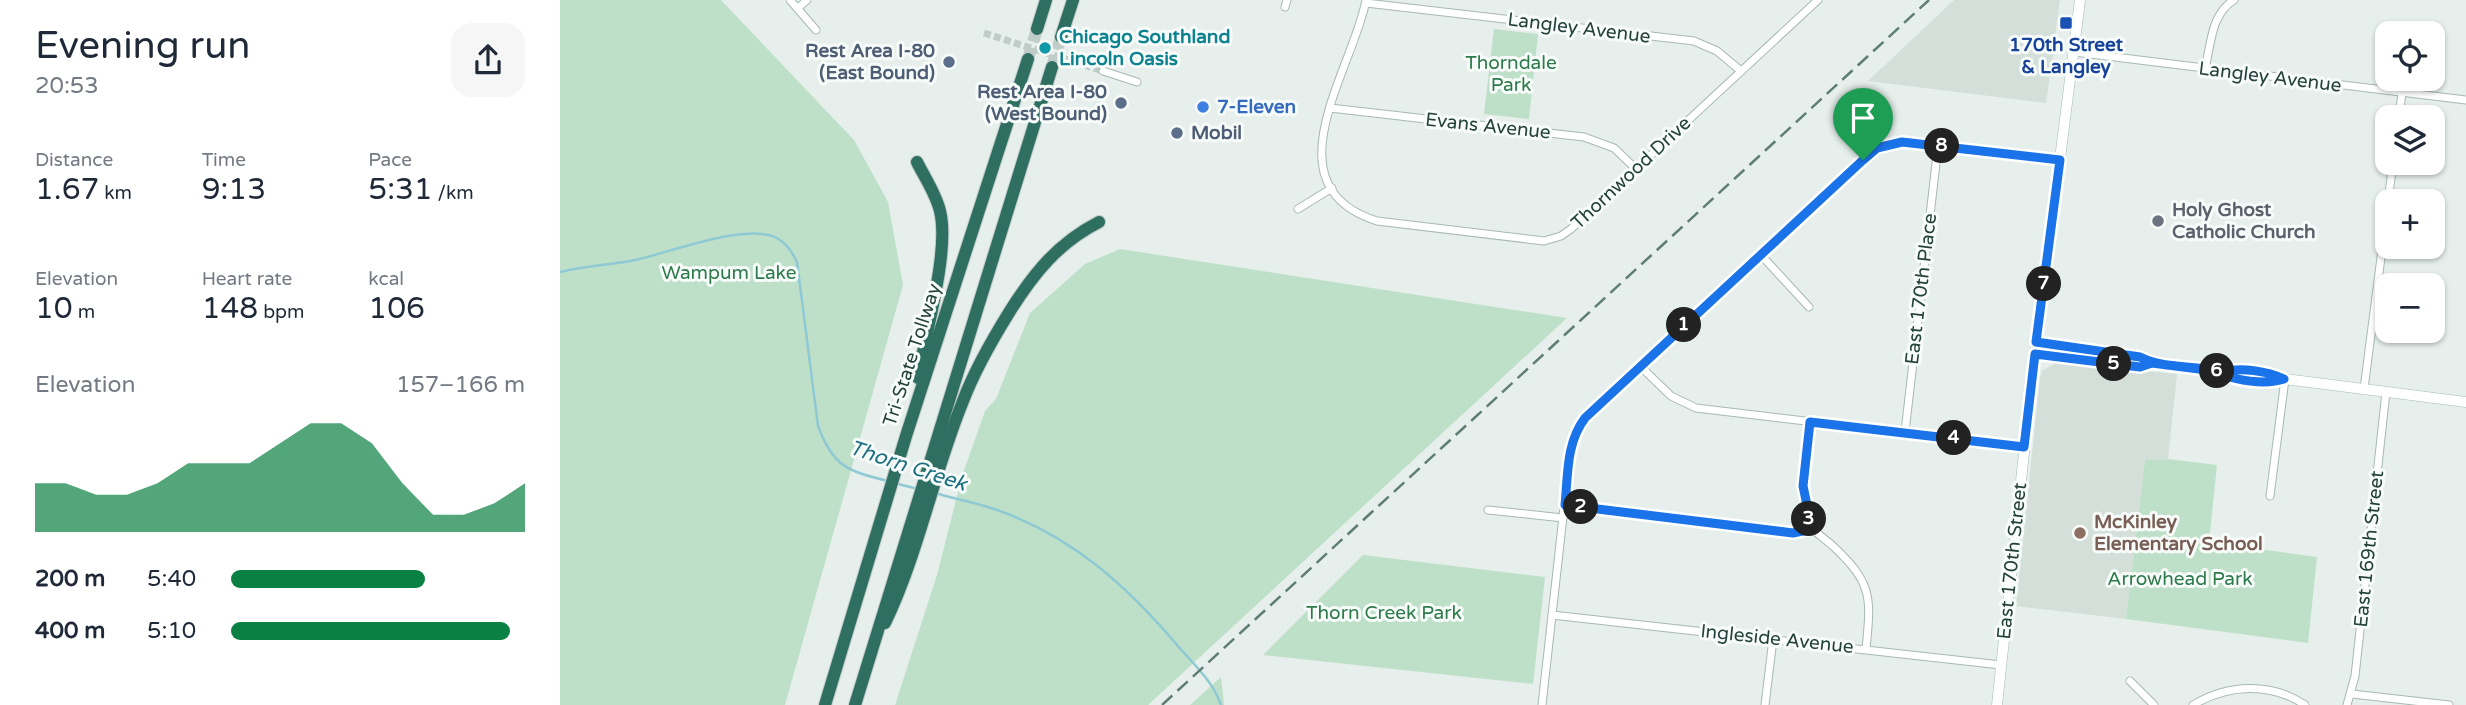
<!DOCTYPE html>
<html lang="en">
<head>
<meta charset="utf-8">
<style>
	body { margin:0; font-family:"Varela Round",sans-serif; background:#f6f6f7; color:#1f2937; height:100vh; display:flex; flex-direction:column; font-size:26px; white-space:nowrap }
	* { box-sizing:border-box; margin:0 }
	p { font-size:23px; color:#747a83 }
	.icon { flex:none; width:38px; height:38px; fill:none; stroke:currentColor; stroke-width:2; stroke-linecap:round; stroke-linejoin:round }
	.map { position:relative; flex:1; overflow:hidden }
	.panel { display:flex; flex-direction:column; background:#fff; width:560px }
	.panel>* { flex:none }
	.tools { position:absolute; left:1815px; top:21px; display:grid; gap:14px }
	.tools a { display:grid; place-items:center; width:70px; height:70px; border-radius:14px; background:#fff; box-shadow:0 2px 5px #0004; font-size:35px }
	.pin { position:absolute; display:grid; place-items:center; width:60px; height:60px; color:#fff; margin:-72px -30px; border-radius:50% 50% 50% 0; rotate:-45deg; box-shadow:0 0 7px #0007 }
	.pin .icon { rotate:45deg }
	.km { position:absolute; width:35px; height:35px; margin:-18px; border-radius:50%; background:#222; color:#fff; font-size:19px; line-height:35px; text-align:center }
	.round { display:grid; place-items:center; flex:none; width:74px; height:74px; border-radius:21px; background:#f6f6f7 }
	.headline { display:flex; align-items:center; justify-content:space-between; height:119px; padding:0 35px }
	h1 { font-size:38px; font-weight:600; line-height:52px }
	.stats { display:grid; grid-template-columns:repeat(3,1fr); gap:10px; height:119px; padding:7px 35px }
	.stats div { display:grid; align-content:center }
	.stats b { font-size:30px; font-weight:600 }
	.stats small { font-size:19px; font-weight:400 }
	.stats p { font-size:19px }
	.chart { height:196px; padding:14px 35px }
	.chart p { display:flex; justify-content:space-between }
	.chart svg { width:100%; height:126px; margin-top:7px; fill:#0b8043; opacity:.7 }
	ul { padding:0 35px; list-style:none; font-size:23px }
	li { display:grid; grid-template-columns:112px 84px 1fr; align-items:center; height:52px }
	li i { height:18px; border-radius:9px; background:#0b8043 }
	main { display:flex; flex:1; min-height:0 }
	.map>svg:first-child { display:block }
	.built { fill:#d4dfda }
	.green { fill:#bfe0c8 }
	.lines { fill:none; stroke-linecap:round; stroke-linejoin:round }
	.stream { stroke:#8ec9d4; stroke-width:2.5 }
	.street-tunnel { stroke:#bfccc8; stroke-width:7; stroke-dasharray:7 3.5; stroke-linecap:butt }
	.highway-tunnel { stroke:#bfccc8; stroke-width:12; stroke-dasharray:12 6; stroke-linecap:butt }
	.street-casing { stroke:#a8b8b2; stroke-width:9 }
	.secondary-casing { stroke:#a4bbb3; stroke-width:11 }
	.highway-casing { stroke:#c2cac8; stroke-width:14 }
	.street { stroke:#fff; stroke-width:7 }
	.secondary { stroke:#fff; stroke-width:10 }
	.highway { stroke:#2f6f62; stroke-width:12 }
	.rail { stroke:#5f7d75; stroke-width:2.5; stroke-dasharray:14 7; stroke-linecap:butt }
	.route-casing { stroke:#fff; stroke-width:14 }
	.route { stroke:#1a73e8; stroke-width:9 }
	.transit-dot { fill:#1a4fb4; stroke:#f7fbf9; stroke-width:2.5 }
	.culture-dot { fill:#0f9aa8; stroke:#f7fbf9; stroke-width:2.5 }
	.service-dot { fill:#5c6f8a; stroke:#f7fbf9; stroke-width:2.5 }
	.shop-dot { fill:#3f7fe0; stroke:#f7fbf9; stroke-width:2.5 }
	.worship-dot { fill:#6b7280; stroke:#f7fbf9; stroke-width:2.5 }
	.education-dot { fill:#8d6e63; stroke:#f7fbf9; stroke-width:2.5 }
	.labels { text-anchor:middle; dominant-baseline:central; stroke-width:6; stroke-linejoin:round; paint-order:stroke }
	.street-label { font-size:19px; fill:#24423a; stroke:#f7fbf9 }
	.culture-label { font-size:19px; font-weight:bold; fill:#0d838f; stroke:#f7fbf9; text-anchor:start }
	.transit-label { font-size:19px; font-weight:bold; fill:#164399; stroke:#f7fbf9 }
	.service-label { font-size:19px; font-weight:bold; fill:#4e5e75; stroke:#f7fbf9; text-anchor:end }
	.park-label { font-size:19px; fill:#2d7a4b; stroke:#f7fbf9 }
	.shop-label { font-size:19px; font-weight:bold; fill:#366cbe; stroke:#f7fbf9; text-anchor:start }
	.worship-label { font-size:19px; font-weight:bold; fill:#5b616d; stroke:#f7fbf9; text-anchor:start }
	.education-label { font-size:19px; font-weight:bold; fill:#785e54; stroke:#f7fbf9; text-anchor:start }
	.water-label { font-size:21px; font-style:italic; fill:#1c6f80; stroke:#f7fbf9 }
</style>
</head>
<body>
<main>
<section class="panel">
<div class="headline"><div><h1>Evening run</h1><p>20:53</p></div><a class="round"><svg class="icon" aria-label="share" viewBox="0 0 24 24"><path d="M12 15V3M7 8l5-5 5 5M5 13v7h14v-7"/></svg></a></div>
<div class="stats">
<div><p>Distance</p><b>1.67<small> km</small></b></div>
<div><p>Time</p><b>9:13</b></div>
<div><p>Pace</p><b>5:31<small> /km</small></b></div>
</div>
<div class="stats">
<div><p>Elevation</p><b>10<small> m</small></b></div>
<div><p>Heart rate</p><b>148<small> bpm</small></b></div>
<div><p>kcal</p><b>106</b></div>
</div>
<div class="chart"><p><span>Elevation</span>157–166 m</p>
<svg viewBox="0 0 160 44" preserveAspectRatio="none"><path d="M0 44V27L10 27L20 31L30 31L40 27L50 20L60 20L70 20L80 13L90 6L100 6L110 13L120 27L130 38L140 38L150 34L160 27V44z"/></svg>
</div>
<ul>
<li><b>200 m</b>5:40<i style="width:66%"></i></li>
<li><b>400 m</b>5:10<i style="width:95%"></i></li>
</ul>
</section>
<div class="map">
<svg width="1906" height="705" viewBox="0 0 1906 705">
	<rect width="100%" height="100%" fill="#e6efeb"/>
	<g class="built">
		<polygon points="1394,0 1500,0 1486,103 1308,81"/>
		<polygon points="1496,363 1617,374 1608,459 1585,460 1566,619 1456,606 1480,378 1482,371"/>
	</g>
	<g class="green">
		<polygon points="0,0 161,0 294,140 328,202 343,285 225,705 0,705"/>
		<polygon points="934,29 978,34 969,119 924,114"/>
		<polygon points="560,249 1007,318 588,705 335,705 377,575 402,476 425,411 436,399 470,313 525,264"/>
		<polygon points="1608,459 1657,465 1649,542 1757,557 1748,643 1566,619 1585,460"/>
		<polygon points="803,555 985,577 973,684 703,655"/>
		<polygon points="661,677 664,705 630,705"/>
	</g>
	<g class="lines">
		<g class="stream">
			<path d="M0,272C25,266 50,265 75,260C109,253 186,222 217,238C227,244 232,252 237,262L258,426C273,467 288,471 328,481"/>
			<polyline points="338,484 358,489"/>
			<path d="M375,493C395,499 417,503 437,510C512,536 567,586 618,646C634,665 653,681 661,705"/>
		</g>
		<polyline class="street-tunnel" points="424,33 543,71"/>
		<g class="highway-tunnel">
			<polyline points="468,59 477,29"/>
			<polyline points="492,67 501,37"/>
		</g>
		<g class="street-casing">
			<g id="street">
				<polyline points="230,0 256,30"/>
				<path d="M806,0C793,70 707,186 817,221L984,241L1001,236L1011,229L1258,0"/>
				<polyline points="806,3 1134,41 1157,51 1181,71"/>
				<polyline points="725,7 727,0"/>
				<polyline points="238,8 247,0"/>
				<polyline points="1514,52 1906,100"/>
				<path d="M1645,69C1651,44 1651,14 1674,0"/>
				<polyline points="543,71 577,82"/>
				<polyline points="770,108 1024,137 1054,148 1076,169"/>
				<polyline points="1839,117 1842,93"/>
				<polyline points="1828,201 1833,163"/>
				<polyline points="738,209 772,188"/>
				<polyline points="1201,255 1249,307"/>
				<polyline points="1080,366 1111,396 1136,408 1464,447"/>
				<polyline points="1804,389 1827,211"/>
				<path d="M1250,422C1246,456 1238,492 1251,525C1254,533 1267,540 1274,547C1313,584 1311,598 1306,649"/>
				<polyline points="1345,432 1378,146"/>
				<polyline points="1710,496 1725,379"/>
				<polyline points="1005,505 1233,532 1252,529"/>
				<polyline points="928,510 1003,518"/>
				<polyline points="992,615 1441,665"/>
				<polyline points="1570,681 1594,705"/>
				<polyline points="1792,694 1889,705"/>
				<polyline points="982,705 1011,445 1020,426 1042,400 1317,148 1342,142 1500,160"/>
				<polyline points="1205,705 1213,639"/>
				<path d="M1633,705C1668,684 1711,682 1745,705"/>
				<polyline points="1787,705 1795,676 1826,392"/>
			</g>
		</g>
		<g class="secondary-casing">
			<g id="secondary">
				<path d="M1476,342L1581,357L1592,363L1662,372C1681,366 1707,371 1725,379L1906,402"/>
				<polyline points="1475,354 1580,367 1592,363"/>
				<path d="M1662,372C1679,382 1706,384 1725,379"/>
				<polyline points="1437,705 1470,397 1520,0"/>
			</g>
		</g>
		<g class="highway-casing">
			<g id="highway">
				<polyline points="477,29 486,0"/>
				<polyline points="501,37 513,0"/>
				<path d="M357,162C365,178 376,194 380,211C390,251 365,334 358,378"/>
				<path d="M325,623C359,552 373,474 403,401C415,369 432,340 450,311C474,273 498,243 539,222"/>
				<polyline points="265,705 346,436 468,59"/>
				<polyline points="295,705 492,67"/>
			</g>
		</g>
		<use href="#street" class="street"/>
		<use href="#secondary" class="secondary"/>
		<use href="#highway" class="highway"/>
		<polyline class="rail" points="602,705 1369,0"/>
	</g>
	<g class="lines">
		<g class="route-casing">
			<path id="route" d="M1303,160L1025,418C1006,443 1008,475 1005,505L1233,533L1252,529L1243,486L1250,422L1464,447L1475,354L1580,367L1592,363L1662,372C1681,367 1707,371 1724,379C1709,384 1686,382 1670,377C1661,373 1670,374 1661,372C1634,364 1605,370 1580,357L1476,342L1500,160L1342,142L1317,148L1303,160"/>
		</g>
		<use href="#route" class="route"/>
	</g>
	<rect class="transit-dot" x="1499" y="16" width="14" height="14" rx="3.5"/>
	<circle class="culture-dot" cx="485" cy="48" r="7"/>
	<g class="service-dot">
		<circle cx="389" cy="62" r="7"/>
		<circle cx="561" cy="103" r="7"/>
		<circle cx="617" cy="133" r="7"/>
	</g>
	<circle class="shop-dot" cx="643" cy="107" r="7"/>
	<circle class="worship-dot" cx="1598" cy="221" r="7"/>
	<circle class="education-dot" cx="1520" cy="533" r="7"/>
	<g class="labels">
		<g class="street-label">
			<text transform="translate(1019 28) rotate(7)">Langley Avenue</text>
			<text transform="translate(1710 77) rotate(7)">Langley Avenue</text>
			<text transform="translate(928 126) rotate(6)">Evans Avenue</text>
			<text transform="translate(1071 173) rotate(-43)">Thornwood Drive</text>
			<text transform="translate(1361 289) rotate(-83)">East 170th Place</text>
			<text transform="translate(352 355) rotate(-72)">Tri-State Tollway</text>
			<text transform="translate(1809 549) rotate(-84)">East 169th Street</text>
			<text transform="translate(1452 561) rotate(-84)">East 170th Street</text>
			<text transform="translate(1217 639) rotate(6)">Ingleside Avenue</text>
		</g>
		<g class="culture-label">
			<text x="499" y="37">Chicago Southland<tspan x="499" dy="22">Lincoln Oasis</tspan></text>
		</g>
		<g class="transit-label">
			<text x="1506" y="45">170th Street<tspan x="1506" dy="22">&amp; Langley</tspan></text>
		</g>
		<g class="service-label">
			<text x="375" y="51">Rest Area I-80<tspan x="375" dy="22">(East Bound)</tspan></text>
			<text x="547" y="92">Rest Area I-80<tspan x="547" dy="22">(West Bound)</tspan></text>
			<text x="631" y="133" text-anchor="start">Mobil</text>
		</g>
		<g class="park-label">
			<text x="951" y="63">Thorndale<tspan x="951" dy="22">Park</tspan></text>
			<text x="169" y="273">Wampum Lake</text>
			<text x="1620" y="579">Arrowhead Park</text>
			<text x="824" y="613">Thorn Creek Park</text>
		</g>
		<g class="shop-label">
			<text x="657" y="107">7-Eleven</text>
		</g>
		<g class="worship-label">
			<text x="1612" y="210">Holy Ghost<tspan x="1612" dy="22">Catholic Church</tspan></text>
		</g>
		<g class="education-label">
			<text x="1534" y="522">McKinley<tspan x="1534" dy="22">Elementary School</tspan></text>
		</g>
		<g class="water-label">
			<text transform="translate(348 466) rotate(18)">Thorn Creek</text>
		</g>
	</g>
</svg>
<div class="tools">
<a><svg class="icon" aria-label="locate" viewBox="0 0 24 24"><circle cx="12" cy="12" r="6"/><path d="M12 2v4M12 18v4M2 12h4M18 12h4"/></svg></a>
<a><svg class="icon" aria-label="layers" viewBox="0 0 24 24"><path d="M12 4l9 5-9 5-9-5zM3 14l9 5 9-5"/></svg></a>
<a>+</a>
<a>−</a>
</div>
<div class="pin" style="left:1303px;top:160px;background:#1e9e55"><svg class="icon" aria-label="arrive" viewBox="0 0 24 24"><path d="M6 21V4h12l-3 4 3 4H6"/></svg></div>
<b class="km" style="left:1124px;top:325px">1</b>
<b class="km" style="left:1021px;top:507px">2</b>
<b class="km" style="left:1249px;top:519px">3</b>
<b class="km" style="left:1394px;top:438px">4</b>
<b class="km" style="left:1554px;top:364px">5</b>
<b class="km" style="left:1657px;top:371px">6</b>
<b class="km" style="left:1484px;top:284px">7</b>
<b class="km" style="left:1382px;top:146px">8</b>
</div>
</main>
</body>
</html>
